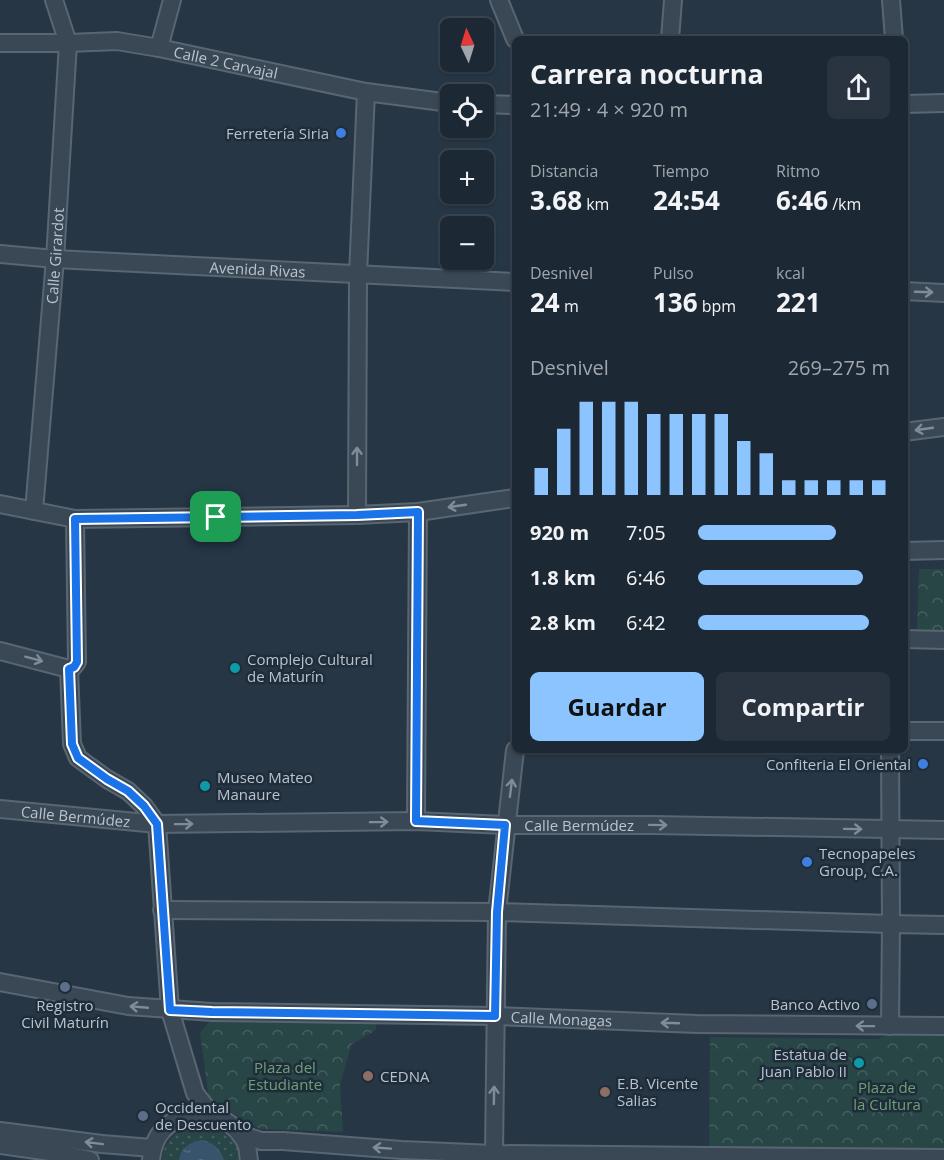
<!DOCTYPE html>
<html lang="es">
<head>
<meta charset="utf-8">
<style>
	body { margin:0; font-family:"Open Sans",sans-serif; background:#293440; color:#f1f3f6; height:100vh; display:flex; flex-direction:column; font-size:22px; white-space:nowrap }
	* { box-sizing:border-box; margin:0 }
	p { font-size:20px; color:#a0a6ac }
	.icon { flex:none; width:33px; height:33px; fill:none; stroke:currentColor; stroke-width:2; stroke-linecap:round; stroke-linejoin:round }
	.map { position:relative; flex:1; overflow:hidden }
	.side { position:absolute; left:512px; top:36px; width:396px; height:717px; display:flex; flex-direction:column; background:#1c2834; border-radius:9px; box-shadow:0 2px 4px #0004,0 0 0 2px #3a444f }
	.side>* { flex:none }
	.needle { width:39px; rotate:356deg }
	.tools { position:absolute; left:440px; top:18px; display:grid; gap:12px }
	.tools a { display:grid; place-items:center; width:54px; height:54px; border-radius:9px; background:#1c2834; box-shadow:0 2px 4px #0004,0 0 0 2px #3a444f; font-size:30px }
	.pin { position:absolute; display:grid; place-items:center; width:51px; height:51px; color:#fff; margin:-26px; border-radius:12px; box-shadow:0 3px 9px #0006 }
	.round { display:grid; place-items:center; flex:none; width:63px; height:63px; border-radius:9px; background:#293440 }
	.summary { display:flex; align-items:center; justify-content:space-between; height:102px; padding:0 18px }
	h1 { font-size:27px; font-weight:700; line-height:45px }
	.stats { display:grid; grid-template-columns:repeat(3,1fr); gap:9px; height:102px; padding:6px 18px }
	.stats div { display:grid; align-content:center }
	.stats b { font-size:26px; font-weight:700 }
	.stats small { font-size:16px; font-weight:400 }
	.stats p { font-size:16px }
	.chart { height:168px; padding:12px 18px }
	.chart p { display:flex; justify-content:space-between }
	.chart svg { width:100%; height:108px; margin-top:6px; stroke:#8cc4ff; stroke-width:6 }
	.button { display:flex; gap:12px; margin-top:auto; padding:12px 18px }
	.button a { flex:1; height:69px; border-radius:9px; background:#8cc4ff; color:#111; font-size:24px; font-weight:700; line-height:69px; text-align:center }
	.button a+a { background:#293440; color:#f1f3f6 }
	ul { padding:0 18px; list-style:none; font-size:20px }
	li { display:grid; grid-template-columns:96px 72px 1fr; align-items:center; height:45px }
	li i { height:15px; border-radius:8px; background:#8cc4ff }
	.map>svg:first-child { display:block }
	.grass { fill:url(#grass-dots) }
	.park { fill:url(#park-crowns) }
	.water { fill:url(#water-ripples) }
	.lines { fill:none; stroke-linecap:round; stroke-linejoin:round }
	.minor-casing { stroke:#596672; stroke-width:20 }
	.minor { stroke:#3a4855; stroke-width:16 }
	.oneway { stroke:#7f8c98 }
	.route-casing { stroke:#fff; stroke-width:12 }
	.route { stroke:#1a73e8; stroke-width:8 }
	.shop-dot { fill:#3f7fe0; stroke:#1f2d3a; stroke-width:2 }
	.culture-dot { fill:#0f9aa8; stroke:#1f2d3a; stroke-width:2 }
	.service-dot { fill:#5c6f8a; stroke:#1f2d3a; stroke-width:2 }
	.education-dot { fill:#8d6e63; stroke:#1f2d3a; stroke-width:2 }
	.labels { text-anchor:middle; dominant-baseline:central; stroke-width:5; stroke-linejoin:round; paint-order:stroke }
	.street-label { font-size:15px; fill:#b8c3ce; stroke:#1f2d3a }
	.poi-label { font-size:15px; fill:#b8c3ce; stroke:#1f2d3a; text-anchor:start }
	.park-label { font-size:15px; fill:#6ea074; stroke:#1f2d3a }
</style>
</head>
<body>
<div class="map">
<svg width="944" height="1160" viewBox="0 0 944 1160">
	<defs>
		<pattern id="grass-dots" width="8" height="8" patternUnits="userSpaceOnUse" patternTransform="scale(1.5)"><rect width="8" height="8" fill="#284646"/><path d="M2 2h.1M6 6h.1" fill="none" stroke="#455f60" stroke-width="1.8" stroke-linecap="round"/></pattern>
		<pattern id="park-crowns" width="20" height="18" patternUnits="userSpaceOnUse" patternTransform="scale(1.5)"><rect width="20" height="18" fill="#284646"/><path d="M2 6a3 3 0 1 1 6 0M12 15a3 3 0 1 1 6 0" fill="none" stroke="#455f60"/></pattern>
		<pattern id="water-ripples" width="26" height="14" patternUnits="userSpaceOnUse" patternTransform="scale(1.5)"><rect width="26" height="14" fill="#38546d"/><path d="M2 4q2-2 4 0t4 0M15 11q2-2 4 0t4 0" fill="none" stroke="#536b81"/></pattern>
	</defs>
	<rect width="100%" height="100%" fill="#263645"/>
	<path class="grass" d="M202,1124C224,1128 239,1137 242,1160H162C164,1137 181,1127 202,1124Z"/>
	<g class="park">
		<polygon points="919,569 944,569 944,636 917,635"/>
		<polygon points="228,1020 376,1022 376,1030 351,1045 340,1085 343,1132 260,1129 209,1099 200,1033 210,1021"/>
		<polygon points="886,1035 944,1035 944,1153 709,1149 710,1037 878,1039"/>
	</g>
	<path class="water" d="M202,1140C214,1143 220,1148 224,1160H179C181,1147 190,1142 202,1140Z"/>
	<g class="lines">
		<g class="minor-casing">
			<g id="minor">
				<polyline points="499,0 515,39"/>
				<polyline points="891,0 894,39"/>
				<polyline points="670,39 673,0"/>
				<path id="s1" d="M0,43H68L117,41L159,48L366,92L450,103"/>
				<polyline points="159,48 172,0"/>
				<polyline points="483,104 514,105"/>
				<polyline points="904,104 944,103"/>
				<path id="s2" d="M0,254L55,259L514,282"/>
				<polyline points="904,291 944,293"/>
				<polyline points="904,432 944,427"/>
				<polyline points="0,504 75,519 357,515 418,512 514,498"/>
				<path id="s3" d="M34,511L55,259L68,43L54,0"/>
				<polyline points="357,515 358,275 366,92"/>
				<polyline points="904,551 944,550"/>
				<polyline points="904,639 944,640"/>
				<polyline points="0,651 69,669 73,667 77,662 75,519"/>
				<polyline points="69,669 72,744 78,758 107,779 128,791 144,806 157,824 170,1010 195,1093 212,1115"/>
				<polyline points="904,731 944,731"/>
				<path id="s4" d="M0,809L157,824L416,821L505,825H653L944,830"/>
				<polyline points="416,821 418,512"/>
				<polyline points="162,910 497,912 891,924 944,925"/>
				<path id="s5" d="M0,982L128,1006L212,1012L495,1016L697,1024L944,1026"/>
				<polyline points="890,1026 891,924 890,750"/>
				<polyline points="0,1131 102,1144 152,1148"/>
				<polyline points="240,1134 261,1141 283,1141 402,1150 494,1154 944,1158"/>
				<polyline points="0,1145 57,1153 90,1160"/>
				<polyline points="494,1154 497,912 515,750"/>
				<path d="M151,1160C152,1150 155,1138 163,1130C187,1103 234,1112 247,1146C248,1150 248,1156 249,1160"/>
			</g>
		</g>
		<use href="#minor" class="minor"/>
	</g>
	<defs><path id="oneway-shaft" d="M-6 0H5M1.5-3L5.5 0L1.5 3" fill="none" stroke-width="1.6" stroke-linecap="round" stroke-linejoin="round" transform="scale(1.5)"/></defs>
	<g class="oneway">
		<use href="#oneway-shaft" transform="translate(924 292) rotate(2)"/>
		<use href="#oneway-shaft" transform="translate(924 429) rotate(172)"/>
		<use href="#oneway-shaft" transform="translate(357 456) rotate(-90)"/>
		<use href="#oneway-shaft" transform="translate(457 506) rotate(172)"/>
		<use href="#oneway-shaft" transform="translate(34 659) rotate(15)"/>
		<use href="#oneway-shaft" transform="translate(511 788) rotate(-83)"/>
		<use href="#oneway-shaft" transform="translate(379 822) rotate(-1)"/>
		<use href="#oneway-shaft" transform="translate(184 824) rotate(-1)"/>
		<use href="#oneway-shaft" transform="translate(658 825) rotate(1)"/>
		<use href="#oneway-shaft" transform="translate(853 829) rotate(1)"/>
		<use href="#oneway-shaft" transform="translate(139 1007) rotate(-175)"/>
		<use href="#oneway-shaft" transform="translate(670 1023) rotate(-178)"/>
		<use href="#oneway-shaft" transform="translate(865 1026) rotate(-179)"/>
		<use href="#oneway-shaft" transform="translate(494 1095) rotate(-89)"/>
		<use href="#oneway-shaft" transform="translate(94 1143) rotate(-173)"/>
		<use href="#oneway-shaft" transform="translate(382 1148) rotate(-176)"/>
	</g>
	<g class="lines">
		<g class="route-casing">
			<polygon id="route" points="418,512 416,821 505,825 497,912 495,1016 212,1012 170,1010 157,824 144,806 128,791 107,779 78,758 72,744 69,669 74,667 77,662 75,519 357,515"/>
		</g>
		<use href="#route" class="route"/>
	</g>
	<g class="shop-dot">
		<circle cx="341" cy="133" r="6"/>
		<circle cx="923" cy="764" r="6"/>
		<circle cx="807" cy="862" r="6"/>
	</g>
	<g class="culture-dot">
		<circle cx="235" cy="668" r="6"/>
		<circle cx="205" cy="786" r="6"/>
		<circle cx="859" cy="1063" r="6"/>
	</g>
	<g class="service-dot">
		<circle cx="65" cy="987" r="6"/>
		<circle cx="872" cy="1004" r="6"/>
		<circle cx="143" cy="1116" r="6"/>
	</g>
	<g class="education-dot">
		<circle cx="368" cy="1076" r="6"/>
		<circle cx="605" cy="1092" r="6"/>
	</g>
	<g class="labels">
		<g class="street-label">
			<text stroke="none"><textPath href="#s1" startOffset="228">Calle 2 Carvajal</textPath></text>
			<text stroke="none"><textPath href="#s3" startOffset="256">Calle Girardot</textPath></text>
			<text stroke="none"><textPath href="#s2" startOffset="258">Avenida Rivas</textPath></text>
			<text stroke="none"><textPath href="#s4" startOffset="76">Calle Bermúdez</textPath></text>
			<text stroke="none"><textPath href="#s4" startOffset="580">Calle Bermúdez</textPath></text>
			<text stroke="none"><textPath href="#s5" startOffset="564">Calle Monagas</textPath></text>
		</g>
		<g class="poi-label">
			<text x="329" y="133" text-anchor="end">Ferretería Siria</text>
			<text x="247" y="659">Complejo Cultural<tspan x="247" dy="17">de Maturín</tspan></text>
			<text x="911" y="764" text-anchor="end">Confiteria El Oriental</text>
			<text x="217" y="777">Museo Mateo<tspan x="217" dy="17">Manaure</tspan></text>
			<text x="819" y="853">Tecnopapeles<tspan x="819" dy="17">Group, C.A.</tspan></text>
			<text x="860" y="1004" text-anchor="end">Banco Activo</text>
			<text x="65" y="1005" text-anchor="middle">Registro<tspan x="65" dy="17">Civil Maturín</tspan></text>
			<text x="847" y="1054" text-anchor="end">Estatua de<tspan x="847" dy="17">Juan Pablo II</tspan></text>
			<text x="380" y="1076">CEDNA</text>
			<text x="617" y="1083">E.B. Vicente<tspan x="617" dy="17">Salias</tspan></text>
			<text x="155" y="1107">Occidental<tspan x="155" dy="17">de Descuento</tspan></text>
		</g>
		<g class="park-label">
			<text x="285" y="1067">Plaza del<tspan x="285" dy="17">Estudiante</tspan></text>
			<text x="887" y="1087">Plaza de<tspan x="887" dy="17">la Cultura</tspan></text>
		</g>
	</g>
</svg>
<div class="tools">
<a><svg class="needle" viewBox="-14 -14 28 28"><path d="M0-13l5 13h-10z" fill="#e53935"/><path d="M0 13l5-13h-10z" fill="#a0a6ac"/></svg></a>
<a><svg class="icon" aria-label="locate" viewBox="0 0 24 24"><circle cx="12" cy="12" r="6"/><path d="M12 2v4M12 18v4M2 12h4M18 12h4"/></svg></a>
<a>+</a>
<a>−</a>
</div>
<div class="pin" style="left:216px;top:517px;background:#1e9e55"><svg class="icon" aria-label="arrive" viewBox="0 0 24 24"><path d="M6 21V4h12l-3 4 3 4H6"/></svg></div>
<section class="side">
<div class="summary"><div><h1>Carrera nocturna</h1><p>21:49 · 4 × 920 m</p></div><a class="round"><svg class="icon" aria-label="share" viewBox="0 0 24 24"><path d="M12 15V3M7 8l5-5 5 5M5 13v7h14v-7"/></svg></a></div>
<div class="stats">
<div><p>Distancia</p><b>3.68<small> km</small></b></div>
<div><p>Tiempo</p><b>24:54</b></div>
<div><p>Ritmo</p><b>6:46<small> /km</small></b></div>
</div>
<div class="stats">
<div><p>Desnivel</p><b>24<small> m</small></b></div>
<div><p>Pulso</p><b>136<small> bpm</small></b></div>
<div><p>kcal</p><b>221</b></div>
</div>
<div class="chart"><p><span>Desnivel</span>269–275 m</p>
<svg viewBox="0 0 160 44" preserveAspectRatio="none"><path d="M5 44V33M15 44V17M25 44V6M35 44V6M45 44V6M55 44V11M65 44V11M75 44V11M85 44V11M95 44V22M105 44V27M115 44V38M125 44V38M135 44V38M145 44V38M155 44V38"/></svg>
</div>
<ul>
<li><b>920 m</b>7:05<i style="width:72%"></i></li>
<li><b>1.8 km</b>6:46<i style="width:86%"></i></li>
<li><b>2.8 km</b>6:42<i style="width:89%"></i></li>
</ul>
<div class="button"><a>Guardar</a><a>Compartir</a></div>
</section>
</div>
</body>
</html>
